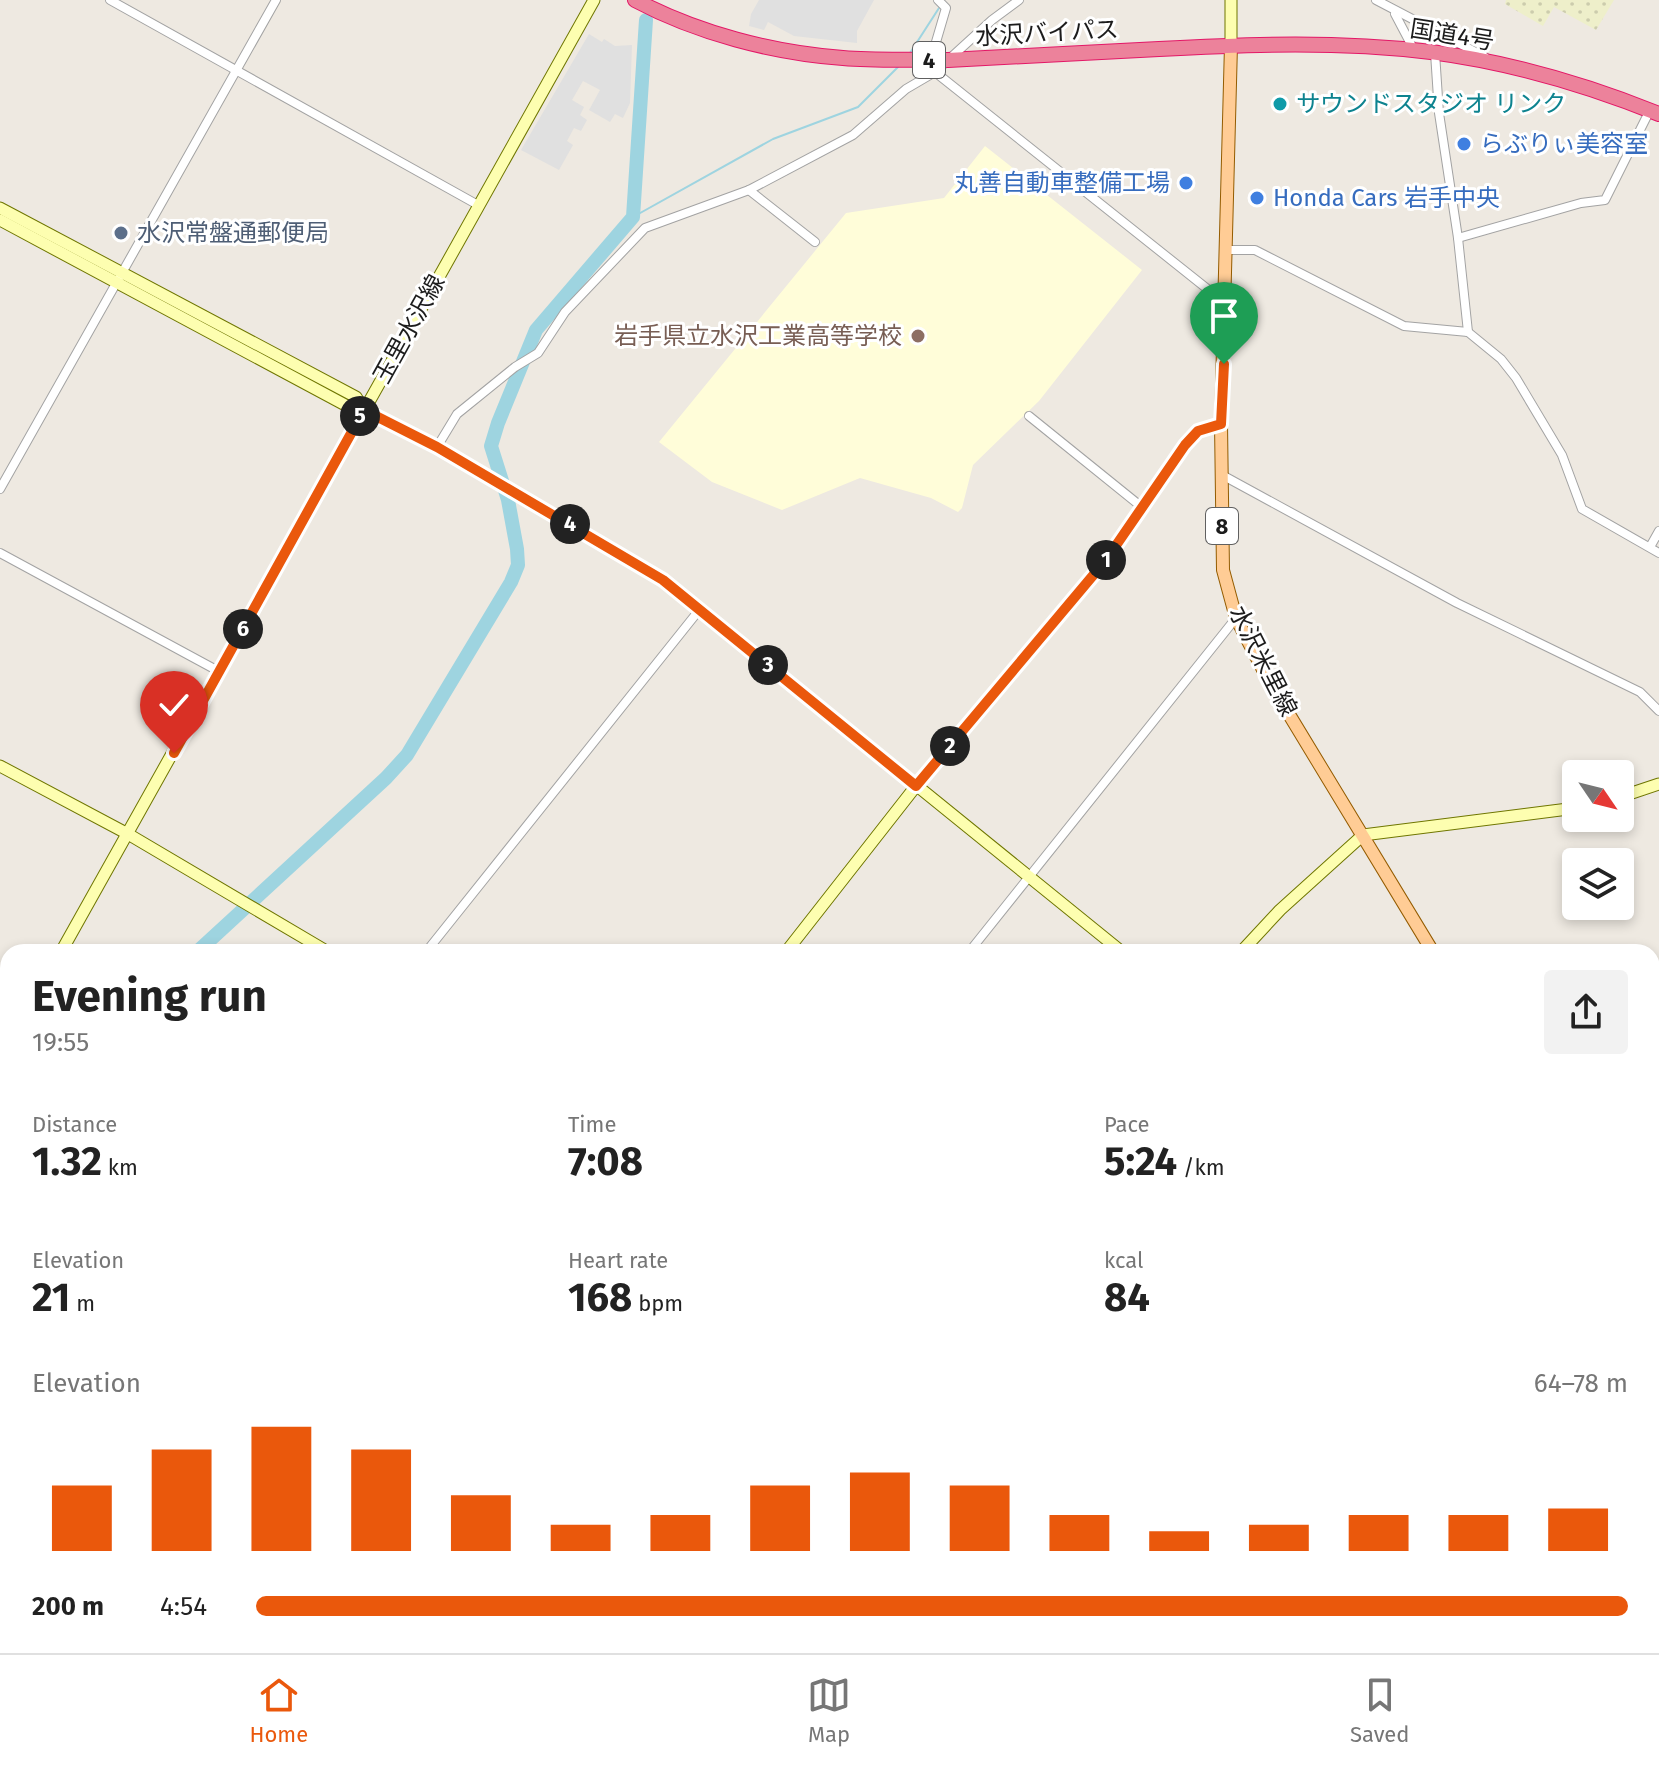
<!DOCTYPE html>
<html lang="en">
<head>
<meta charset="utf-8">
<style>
	body { margin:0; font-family:"Fira Sans","Noto Sans JP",sans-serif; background:#f2f2f2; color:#222; height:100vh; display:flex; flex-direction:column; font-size:30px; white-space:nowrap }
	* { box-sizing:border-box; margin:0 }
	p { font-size:26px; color:#767676 }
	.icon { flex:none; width:44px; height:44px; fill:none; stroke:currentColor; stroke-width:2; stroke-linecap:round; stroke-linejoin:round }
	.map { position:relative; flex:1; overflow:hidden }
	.side { position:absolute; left:0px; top:944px; width:1660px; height:710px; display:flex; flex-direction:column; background:#fff; border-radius:24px 24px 0 0; box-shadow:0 4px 12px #0003 }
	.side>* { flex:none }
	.needle { width:52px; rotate:125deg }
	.buttons { position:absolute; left:1562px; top:760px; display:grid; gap:16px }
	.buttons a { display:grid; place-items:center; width:72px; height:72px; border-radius:8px; background:#fff; box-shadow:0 4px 12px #0003; font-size:40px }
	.pin { position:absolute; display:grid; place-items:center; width:68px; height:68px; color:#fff; margin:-82px -34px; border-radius:50% 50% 50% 0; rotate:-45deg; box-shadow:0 0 8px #0007 }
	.pin .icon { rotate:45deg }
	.km { position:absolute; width:40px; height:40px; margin:-20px; border-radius:50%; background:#222; color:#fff; font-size:22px; line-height:40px; text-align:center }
	.round { display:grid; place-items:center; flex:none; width:84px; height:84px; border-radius:8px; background:#f2f2f2 }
	.headline { display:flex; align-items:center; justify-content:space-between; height:136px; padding:0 32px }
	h1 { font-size:44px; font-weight:700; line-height:60px }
	.figures { display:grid; grid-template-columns:repeat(3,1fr); gap:12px; height:136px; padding:8px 32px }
	.figures div { display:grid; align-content:center }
	.figures b { font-size:40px; font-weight:700 }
	.figures small { font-size:22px; font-weight:400 }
	.figures p { font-size:22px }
	.chart { height:224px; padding:16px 32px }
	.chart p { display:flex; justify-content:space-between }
	.chart svg { width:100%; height:144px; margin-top:8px; stroke:#ea580c; stroke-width:6 }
	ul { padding:0 32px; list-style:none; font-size:26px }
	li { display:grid; grid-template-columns:128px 96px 1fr; align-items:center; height:60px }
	li i { height:20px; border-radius:10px; background:#ea580c }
	.tab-bar { display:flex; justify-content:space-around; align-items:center; height:112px; border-top:2px solid #e0e0e0; background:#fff; font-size:22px; color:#767676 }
	.tab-bar a { display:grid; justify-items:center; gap:4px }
	.tab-bar .active { color:#ea580c }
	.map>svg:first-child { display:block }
	.education { fill:#fffdd9 }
	.farmland { fill:url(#farmland-dots) }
	.parking { fill:#e0e0e0 }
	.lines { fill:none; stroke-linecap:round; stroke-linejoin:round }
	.stream { stroke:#9ed4e0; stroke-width:2 }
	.river { stroke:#9ed4e0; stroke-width:14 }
	.street-casing { stroke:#a3a3a3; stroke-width:10 }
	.secondary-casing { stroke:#6f7600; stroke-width:13 }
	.primary-casing { stroke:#945c00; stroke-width:14 }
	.highway-casing { stroke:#e31867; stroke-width:16 }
	.street { stroke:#fff; stroke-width:8 }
	.secondary { stroke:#fdfeb0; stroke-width:11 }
	.primary { stroke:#ffcc95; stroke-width:12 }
	.highway { stroke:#ec829b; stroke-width:14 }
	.route-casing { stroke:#fff; stroke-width:16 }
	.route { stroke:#ea580c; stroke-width:10 }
	.culture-dot { fill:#0f9aa8; stroke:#fff; stroke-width:3 }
	.shop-dot { fill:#3f7fe0; stroke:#fff; stroke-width:3 }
	.service-dot { fill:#5c6f8a; stroke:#fff; stroke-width:3 }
	.education-dot { fill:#8d6e63; stroke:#fff; stroke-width:3 }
	.labels { text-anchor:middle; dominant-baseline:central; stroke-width:6; stroke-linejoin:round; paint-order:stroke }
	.shield { fill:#fff; stroke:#606060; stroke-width:2 }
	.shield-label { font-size:22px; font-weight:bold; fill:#1c1c1c }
	.street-label { font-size:24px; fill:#1c1c1c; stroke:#fff }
	.culture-label { font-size:24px; fill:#0d838f; stroke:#fff; text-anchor:start }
	.shop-label { font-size:24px; fill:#366cbe; stroke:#fff; text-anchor:start }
	.service-label { font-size:24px; fill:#4e5e75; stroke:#fff; text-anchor:start }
	.education-label { font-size:24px; fill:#785e54; stroke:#fff; text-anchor:end }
</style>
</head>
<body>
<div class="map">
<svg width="1659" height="1653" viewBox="0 0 1659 1653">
	<defs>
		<pattern id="farmland-dots" width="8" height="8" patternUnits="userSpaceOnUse" patternTransform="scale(2)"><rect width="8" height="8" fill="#eeefca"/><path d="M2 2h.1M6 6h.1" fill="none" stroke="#ccccad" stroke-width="1.8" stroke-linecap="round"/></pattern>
	</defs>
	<rect width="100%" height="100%" fill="#eee9e1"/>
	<polygon class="education" points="985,146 1142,270 1039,401 973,465 962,508 958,512 931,498 860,478 782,510 712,482 659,442 846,213 944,198"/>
	<polygon class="farmland" points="1506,0 1614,0 1596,30 1554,7 1543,26 1505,4"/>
	<g class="parking">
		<polygon points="759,0 874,0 857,31 857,43 794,36 768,22 764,30 749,26 751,14"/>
		<polygon points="589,34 602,42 604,39 615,46 632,45 630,103 623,118 615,114 610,122 589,110 600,90 583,81 572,100 584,107 580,115 587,120 581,131 574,128 567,141 573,145 559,170 521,150"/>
	</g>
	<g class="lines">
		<g class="stream">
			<polyline points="910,53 939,8"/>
			<polyline points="633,217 773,139 858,107 898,67"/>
		</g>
		<g class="river">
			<polyline points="197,952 386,778 407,755 511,582 518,565 517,549 508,500 491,446 498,423 536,330 633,217 646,20"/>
			<polyline points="0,1073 8,1071"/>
		</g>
		<g class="street-casing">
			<g id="street">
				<polyline points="110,0 478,205"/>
				<polyline points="1376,0 1485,57"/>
				<polyline points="1395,14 1414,50"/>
				<polyline points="1435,53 1439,113 1458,238 1468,332"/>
				<polyline points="931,59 946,8 938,0"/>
				<polyline points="935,72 1225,303"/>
				<polyline points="749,190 815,242"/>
				<polyline points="1458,238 1581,203 1605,200 1650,110"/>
				<polyline points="1227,250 1255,250 1404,326 1468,332 1501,359 1516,378 1562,455 1582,509 1659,553"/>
				<polyline points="1029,416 1143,508"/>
				<polyline points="437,447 457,414 515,367 538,353 565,312 645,228 749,190 853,135 906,89 935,72 992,20 1019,0"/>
				<polyline points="1222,475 1457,603 1640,692 1659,711"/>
				<polyline points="0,489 276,0"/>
				<polyline points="1650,547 1659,531"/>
				<polyline points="0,553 220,672"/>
				<polyline points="916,786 1106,560 1185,445 1198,431 1221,424"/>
				<polyline points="426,952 700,609"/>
				<polyline points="969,952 1236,618"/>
				<polyline points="1652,1007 1659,1005"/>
				<polyline points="8,1219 8,1220"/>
				<polyline points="0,1254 8,1249"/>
				<polyline points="1652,1257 1659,1253"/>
				<polyline points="0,1479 8,1469"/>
				<polyline points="1027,1646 1032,1653"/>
			</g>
		</g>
		<g class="secondary-casing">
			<g id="secondary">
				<polyline points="1231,45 1231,0"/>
				<polyline points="0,208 356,397 364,410"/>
				<polyline points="0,220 349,407 364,410 437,447 663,580 1122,952"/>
				<polyline points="0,766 128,834 328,952"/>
				<polyline points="1620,797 1659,784"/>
				<polyline points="61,952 594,0"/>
				<polyline points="786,952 916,786"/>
				<polyline points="1241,952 1280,910 1363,835 1576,808"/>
				<polyline points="0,1167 8,1127"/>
				<polyline points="1652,1459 1659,1451"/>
				<polyline points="1424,1646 1432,1653"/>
				<polyline points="1475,1653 1481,1646"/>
			</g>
		</g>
		<g class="primary-casing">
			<g id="primary">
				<polyline points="1231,45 1221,424 1223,570 1236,618 1270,683 1433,952"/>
				<polyline points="1652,1314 1659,1325"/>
			</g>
		</g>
		<g class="highway-casing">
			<g id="highway">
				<path d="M635,0C697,33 773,53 843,58C878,61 912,59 948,60C1018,56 1089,53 1159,49C1251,44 1340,41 1431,52C1508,62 1587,85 1659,114"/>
				<polyline points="1652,1027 1659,1026"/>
				<polyline points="1652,1045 1659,1043"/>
				<polyline points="1652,1074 1659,1071"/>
				<polyline points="0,1148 8,1153"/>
			</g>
		</g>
		<use href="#street" class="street"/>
		<use href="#secondary" class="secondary"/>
		<use href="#primary" class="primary"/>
		<use href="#highway" class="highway"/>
	</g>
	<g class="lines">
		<g class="route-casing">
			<polyline id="route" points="174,753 364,410 437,447 663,580 916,786 1106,560 1185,445 1198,431 1221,424 1224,364"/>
		</g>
		<use href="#route" class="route"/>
	</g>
	<circle class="culture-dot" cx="1280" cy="104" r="8"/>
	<g class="shop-dot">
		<circle cx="1464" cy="144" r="8"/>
		<circle cx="1186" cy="183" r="8"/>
		<circle cx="1257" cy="198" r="8"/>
	</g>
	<circle class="service-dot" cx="121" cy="233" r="8"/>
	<circle class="education-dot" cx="918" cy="336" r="8"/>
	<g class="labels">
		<g class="shield">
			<rect x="913" y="42" width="32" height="36" rx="6"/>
			<rect x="1206" y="508" width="32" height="36" rx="6"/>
		</g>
		<g class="shield-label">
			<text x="929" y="60">4</text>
			<text x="1222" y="526">8</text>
		</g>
		<g class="street-label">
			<text transform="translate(1047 33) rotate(-3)">水沢バイパス</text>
			<text transform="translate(1452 35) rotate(9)">国道4号</text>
			<text transform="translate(409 329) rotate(-61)">玉里水沢線</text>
			<text transform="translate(1263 661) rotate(63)">水沢米里線</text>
		</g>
		<g class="culture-label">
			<text x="1296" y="104">サウンドスタジオ リンク</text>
		</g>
		<g class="shop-label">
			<text x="1480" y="144">らぶりぃ美容室</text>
			<text x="1170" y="183" text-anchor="end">丸善自動車整備工場</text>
			<text x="1273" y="198">Honda Cars 岩手中央</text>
		</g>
		<g class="service-label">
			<text x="137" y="233">水沢常盤通郵便局</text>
		</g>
		<g class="education-label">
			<text x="902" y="336">岩手県立水沢工業高等学校</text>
		</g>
	</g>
</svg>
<div class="buttons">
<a><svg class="needle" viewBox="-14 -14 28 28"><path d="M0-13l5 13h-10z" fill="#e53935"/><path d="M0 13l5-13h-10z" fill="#767676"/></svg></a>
<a><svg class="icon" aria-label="layers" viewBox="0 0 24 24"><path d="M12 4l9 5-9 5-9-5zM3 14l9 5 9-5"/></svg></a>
</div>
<div class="pin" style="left:1224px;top:364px;background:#1e9e55"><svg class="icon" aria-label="arrive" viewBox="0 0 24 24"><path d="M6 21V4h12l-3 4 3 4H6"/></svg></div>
<div class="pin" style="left:174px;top:753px;background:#d93025"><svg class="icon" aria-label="check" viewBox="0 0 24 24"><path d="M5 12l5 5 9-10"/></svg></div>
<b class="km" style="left:1106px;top:560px">1</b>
<b class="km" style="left:950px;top:746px">2</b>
<b class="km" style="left:768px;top:665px">3</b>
<b class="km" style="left:570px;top:524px">4</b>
<b class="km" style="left:360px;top:416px">5</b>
<b class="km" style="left:243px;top:629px">6</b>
<section class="side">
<div class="headline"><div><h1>Evening run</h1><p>19:55</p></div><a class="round"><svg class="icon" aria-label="share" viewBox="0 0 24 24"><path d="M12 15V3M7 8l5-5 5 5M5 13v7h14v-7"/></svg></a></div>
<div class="figures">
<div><p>Distance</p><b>1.32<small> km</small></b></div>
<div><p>Time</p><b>7:08</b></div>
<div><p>Pace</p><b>5:24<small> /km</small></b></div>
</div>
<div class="figures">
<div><p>Elevation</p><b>21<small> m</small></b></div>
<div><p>Heart rate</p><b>168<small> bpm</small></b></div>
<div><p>kcal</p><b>84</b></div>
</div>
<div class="chart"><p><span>Elevation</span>64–78 m</p>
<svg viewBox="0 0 160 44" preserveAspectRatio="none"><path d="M5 44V24M15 44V13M25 44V6M35 44V13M45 44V27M55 44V36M65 44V33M75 44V24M85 44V20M95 44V24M105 44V33M115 44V38M125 44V36M135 44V33M145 44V33M155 44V31"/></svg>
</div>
<ul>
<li><b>200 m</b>4:54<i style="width:100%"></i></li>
</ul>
</section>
</div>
<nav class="tab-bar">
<a class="active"><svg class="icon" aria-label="home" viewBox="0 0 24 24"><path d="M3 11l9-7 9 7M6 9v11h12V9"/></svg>Home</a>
<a><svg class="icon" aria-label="map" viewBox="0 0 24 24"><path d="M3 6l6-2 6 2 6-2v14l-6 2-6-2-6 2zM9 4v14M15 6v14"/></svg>Map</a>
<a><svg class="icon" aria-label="saved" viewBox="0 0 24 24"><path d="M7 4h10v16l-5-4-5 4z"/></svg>Saved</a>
</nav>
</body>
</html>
